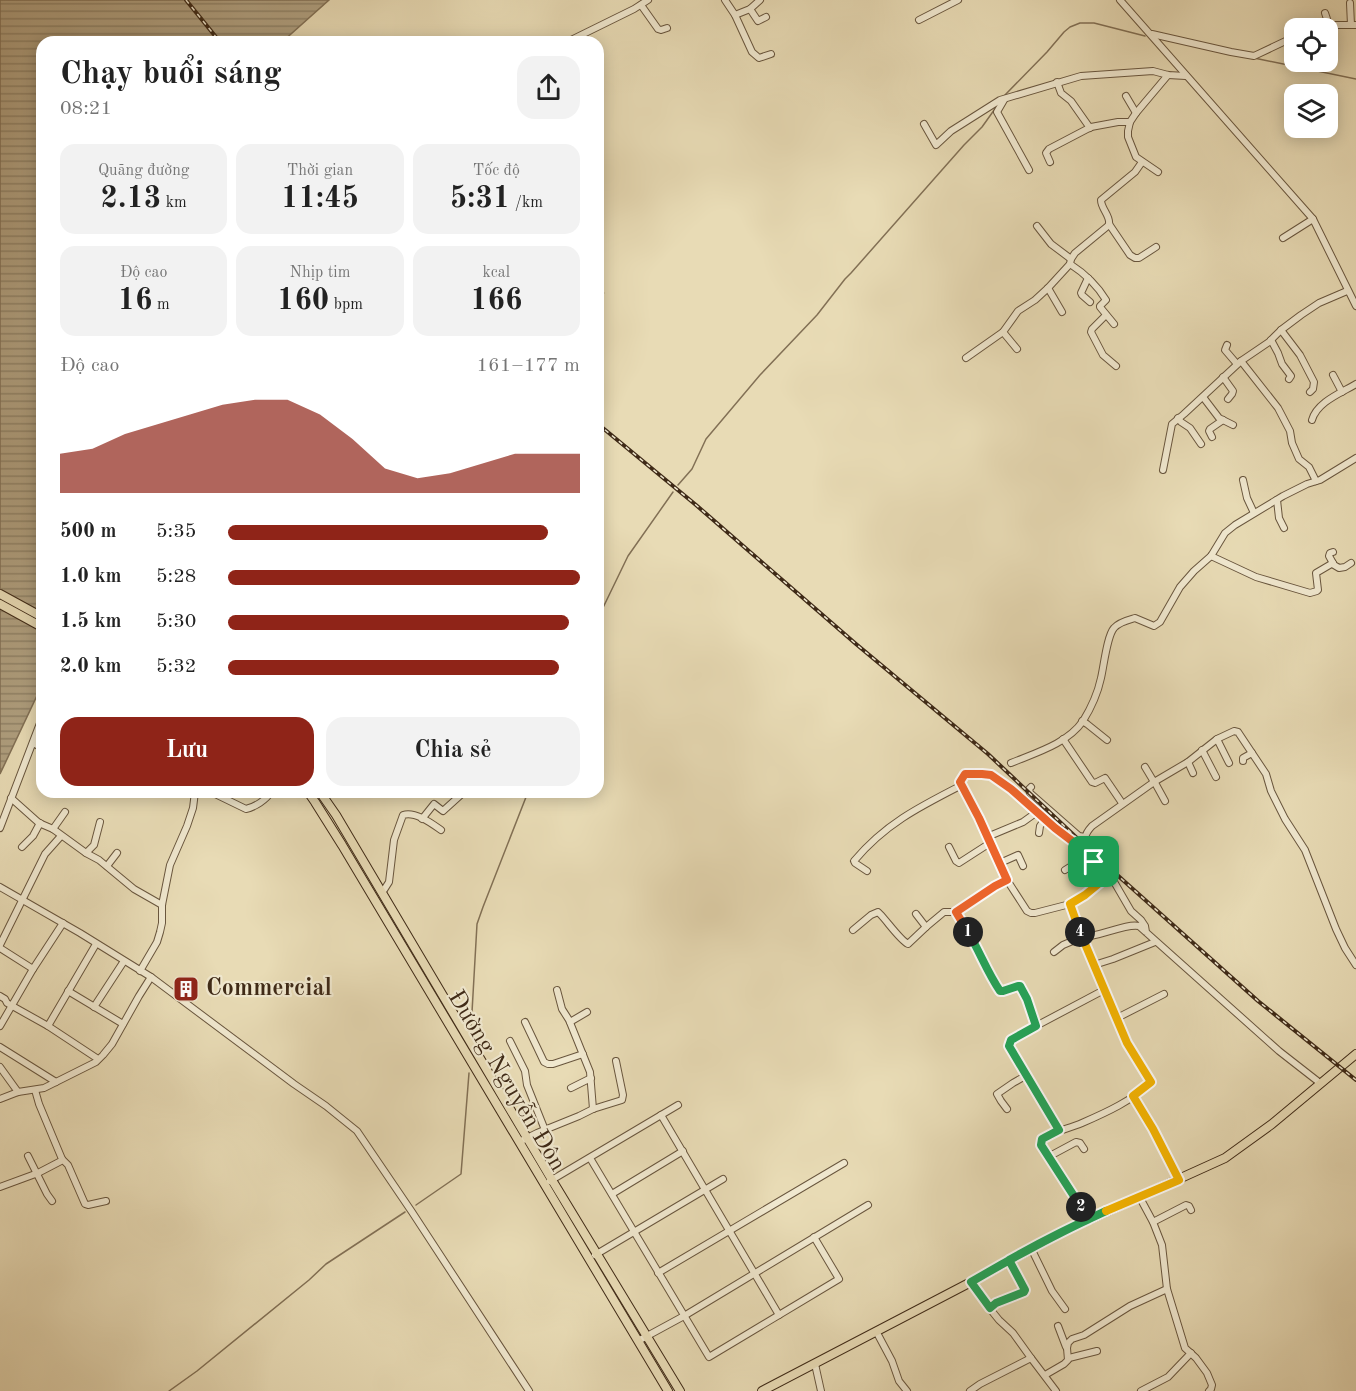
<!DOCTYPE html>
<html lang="vi">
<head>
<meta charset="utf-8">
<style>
	body { margin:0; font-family:"Old Standard TT",serif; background:#f2f2f2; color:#222; height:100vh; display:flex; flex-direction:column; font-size:22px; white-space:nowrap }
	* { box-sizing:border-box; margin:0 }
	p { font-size:20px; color:#767676 }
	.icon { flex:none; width:33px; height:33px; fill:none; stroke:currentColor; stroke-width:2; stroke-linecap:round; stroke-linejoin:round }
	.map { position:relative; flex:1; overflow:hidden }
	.details { position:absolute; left:36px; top:36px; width:568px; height:762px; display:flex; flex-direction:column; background:#fff; border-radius:18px; box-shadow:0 3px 15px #0003 }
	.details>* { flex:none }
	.tools { position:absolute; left:1284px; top:18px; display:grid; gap:12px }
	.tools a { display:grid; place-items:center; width:54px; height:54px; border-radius:12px; background:#fff; box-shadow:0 3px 15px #0003; font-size:30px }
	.pin { position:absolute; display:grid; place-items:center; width:51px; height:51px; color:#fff; margin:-26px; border-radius:12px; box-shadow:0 3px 9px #0006 }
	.km { position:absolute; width:30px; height:30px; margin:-15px; border-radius:50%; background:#222; color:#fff; font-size:16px; line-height:30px; text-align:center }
	.round { display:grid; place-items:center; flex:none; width:63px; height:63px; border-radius:18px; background:#f2f2f2 }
	.head { display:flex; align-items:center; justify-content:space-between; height:102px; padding:0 24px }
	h1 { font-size:33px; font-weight:700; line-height:45px }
	.metrics { display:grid; grid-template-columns:repeat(3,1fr); gap:9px; height:102px; padding:6px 24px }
	.metrics div { display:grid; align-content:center; border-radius:15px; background:#f2f2f2; text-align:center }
	.metrics b { font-size:30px; font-weight:700 }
	.metrics small { font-size:16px; font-weight:400 }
	.metrics p { font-size:16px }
	.chart { height:168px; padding:12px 24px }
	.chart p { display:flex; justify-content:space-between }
	.chart svg { width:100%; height:108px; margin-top:6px; fill:#8f2418; opacity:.7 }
	.cta { display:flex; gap:12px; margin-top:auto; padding:12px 24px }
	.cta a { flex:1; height:69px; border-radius:18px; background:#8f2418; color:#fff; font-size:24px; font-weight:700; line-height:69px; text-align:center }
	.cta a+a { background:#f2f2f2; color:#222 }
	ul { padding:0 24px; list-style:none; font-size:20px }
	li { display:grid; grid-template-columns:96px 72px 1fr; align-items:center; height:45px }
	li i { height:15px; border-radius:8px; background:#8f2418 }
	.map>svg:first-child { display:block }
	.water { fill:url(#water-rules); stroke:#827055; stroke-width:1.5 }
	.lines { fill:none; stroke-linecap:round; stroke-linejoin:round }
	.stream { stroke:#827055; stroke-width:1.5 }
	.minor-casing { stroke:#69563e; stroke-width:8 }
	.major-casing { stroke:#3f2a17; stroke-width:10 }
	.minor { stroke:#f0e8cf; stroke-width:6 }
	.major { stroke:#e8dbb5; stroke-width:8 }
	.rail-casing { stroke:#3f2a17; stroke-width:4 }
	.rail { stroke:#f0e8cf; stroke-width:1.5; stroke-dasharray:4.5; stroke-linecap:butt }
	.split-1-casing { stroke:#fff; stroke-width:12 }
	.split-2-casing { stroke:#fff; stroke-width:12 }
	.split-3-casing { stroke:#fff; stroke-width:12 }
	.split-4-casing { stroke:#fff; stroke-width:12 }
	.split-5-casing { stroke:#fff; stroke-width:12 }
	.split-1 { stroke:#f0652b; stroke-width:8 }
	.split-2 { stroke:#22a559; stroke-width:8 }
	.split-3 { stroke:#22a559; stroke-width:8 }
	.split-4 { stroke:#f5b400; stroke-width:8 }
	.split-5 { stroke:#f5b400; stroke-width:8 }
	.labels { text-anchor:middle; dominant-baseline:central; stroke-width:4.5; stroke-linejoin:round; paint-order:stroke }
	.poi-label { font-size:24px; font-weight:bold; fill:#3f2a17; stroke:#f0e8cf; text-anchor:start }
	.street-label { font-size:24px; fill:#3f2a17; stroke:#f0e8cf }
</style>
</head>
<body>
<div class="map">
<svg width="1356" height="1391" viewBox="0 0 1356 1391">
	<defs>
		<pattern id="water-rules" width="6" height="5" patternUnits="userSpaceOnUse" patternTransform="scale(1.5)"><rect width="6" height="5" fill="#af9f7f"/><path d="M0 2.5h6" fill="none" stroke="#908267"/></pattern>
	</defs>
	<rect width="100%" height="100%" fill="#e8dbb5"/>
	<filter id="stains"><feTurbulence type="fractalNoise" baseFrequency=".00333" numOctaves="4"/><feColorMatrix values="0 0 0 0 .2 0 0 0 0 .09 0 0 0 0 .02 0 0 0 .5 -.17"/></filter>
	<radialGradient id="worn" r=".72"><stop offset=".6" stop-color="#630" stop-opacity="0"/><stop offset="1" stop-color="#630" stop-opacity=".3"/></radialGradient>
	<polygon class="water" points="0,0 329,0 282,42 42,42 42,685 0,774"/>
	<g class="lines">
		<g class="stream">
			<polyline points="1254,58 1356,79"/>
			<polyline points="1005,95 1047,52 1064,32 1070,27 1080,23 1094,23 1145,36"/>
			<polyline points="678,485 692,469 706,439 760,375 817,315 845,279 851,273 964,145 982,127 997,106"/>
			<polyline points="598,618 628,556 673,492"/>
			<polyline points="471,1030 477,924 483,907 528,792"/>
			<polyline points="416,1205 461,1174 469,1073"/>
			<polyline points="169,1391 197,1371 309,1280 326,1264 405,1212"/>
		</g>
		<g class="minor-casing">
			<g id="minor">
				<polyline points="725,0 735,15 752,52 759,58 771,54"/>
				<polyline points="1120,0 1313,219 1356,306"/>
				<polyline points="1350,3 1351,25"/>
				<polyline points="641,5 658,29 661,30 667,28"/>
				<polyline points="750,9 758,21 766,17"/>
				<polyline points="1325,13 1329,25"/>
				<polyline points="735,15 750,9 760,0"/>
				<polyline points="919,20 958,0"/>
				<polyline points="1319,28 1329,25 1356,25"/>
				<polyline points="1152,34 1231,52 1254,56 1294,37"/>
				<polyline points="567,42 634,9 648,0"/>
				<polyline points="1057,82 1061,93 1071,101 1090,128"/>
				<polyline points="1126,96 1136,113"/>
				<polyline points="1004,100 997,112 1029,170"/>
				<polyline points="924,124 936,145 951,131 1000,100 1081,76 1153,71 1168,75 1186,76"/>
				<polyline points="1050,162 1046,153 1049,149 1091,127 1118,122 1130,122"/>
				<polyline points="1158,172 1136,157 1128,137 1128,131 1130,122 1136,113 1168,75"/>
				<polyline points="1109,224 1130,255 1135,258 1139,258 1156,247"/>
				<polyline points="1037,226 1051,244 1071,259"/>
				<polyline points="1283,238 1313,219"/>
				<polyline points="1088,278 1081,293 1082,295 1090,302"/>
				<polyline points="1048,288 1062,312"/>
				<polyline points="598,291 600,293"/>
				<polyline points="1106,315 1092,329 1091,332 1103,355 1116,366"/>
				<path d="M1114,324L1100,307V306L1106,300C1097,285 1084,273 1070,264L1071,259L1075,253L1109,225C1111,216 1101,209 1101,200L1135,172L1142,162"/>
				<polyline points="1281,330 1300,355 1314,382 1313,389 1310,392"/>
				<polyline points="1003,332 1017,349"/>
				<polyline points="1271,340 1278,353 1282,364 1291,376 1289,379"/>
				<polyline points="1227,345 1225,350 1237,364"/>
				<polyline points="966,358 1003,332 1018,311 1035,300 1048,288 1070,264"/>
				<polyline points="1241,361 1278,408 1290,431 1292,443 1299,459 1309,467 1316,481"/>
				<polyline points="1333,375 1342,392"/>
				<polyline points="1223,377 1233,391 1232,394 1228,399"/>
				<polyline points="1203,397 1219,418 1233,425"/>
				<polyline points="1178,418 1181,422 1190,428 1201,444"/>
				<path d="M1312,420C1317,402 1341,393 1356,384"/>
				<polyline points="1212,437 1209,431 1210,429 1223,420"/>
				<polyline points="1163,470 1172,424 1184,414 1241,361 1269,342 1281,330 1301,315 1319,303 1347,291"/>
				<polyline points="1243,480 1247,498 1254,513"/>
				<polyline points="1277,500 1279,518 1284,528"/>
				<polyline points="1333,552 1330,553 1329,556 1334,565 1339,568 1345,567 1351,563"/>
				<polyline points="1211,556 1256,577 1310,593 1317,591 1318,590 1316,573 1333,563"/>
				<polyline points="1082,721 1087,724 1107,740"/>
				<polyline points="1063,739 1092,782 1095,783 1105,778 1122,803"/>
				<polyline points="1217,739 1229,763"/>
				<polyline points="33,743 42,748"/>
				<polyline points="1202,750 1216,777"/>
				<polyline points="1243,761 1243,758 1252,753"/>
				<polyline points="1188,762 1193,773"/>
				<path d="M1011,763C1035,753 1067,744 1083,721C1091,708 1098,692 1101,678C1104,665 1107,636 1114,628C1119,622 1128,620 1135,618L1154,626L1160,622L1180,587L1194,571L1211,556L1225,533L1235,525L1283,496L1307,484L1320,480L1356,458"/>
				<polyline points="1145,767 1154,782"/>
				<polyline points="1154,781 1165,801"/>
				<polyline points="1031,787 1029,789 1030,793 1079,836 1085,837"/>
				<polyline points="134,792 134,794"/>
				<path d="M211,792L246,809C255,807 266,800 271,792"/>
				<polyline points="11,798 39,823 53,829 86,853 99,860 134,889 162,905"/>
				<polyline points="422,819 434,804 443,811 464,792"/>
				<polyline points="0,828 42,718"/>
				<polyline points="53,829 65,812"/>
				<polyline points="1039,833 1040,826 1045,819"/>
				<polyline points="987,837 1023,822 1037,812"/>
				<polyline points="22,847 33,836 40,823"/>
				<polyline points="949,847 956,861 959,863 990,843"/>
				<polyline points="86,853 94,845 100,822"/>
				<path d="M1094,862L1097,854C1088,842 1079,840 1092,826L1154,782L1188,762L1217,739L1234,731L1238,732L1266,774L1271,791L1285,819L1305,850L1336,929L1345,948L1356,965"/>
				<polyline points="1000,863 1018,855 1023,866"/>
				<polyline points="107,866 117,853"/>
				<polyline points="1065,870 1087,856"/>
				<path d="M867,871L855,863L854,861C885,824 919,807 962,785"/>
				<polyline points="0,887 80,933 151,977 294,1084 326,1106 357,1131 412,1212 529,1391"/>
				<path d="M382,893L389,882L394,840L403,815C415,811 431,823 441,830"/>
				<polyline points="1070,904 1085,895 1108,876"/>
				<polyline points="956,912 977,948 985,968 1000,991 1003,991 1018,986 1021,987 1027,999 1037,1026"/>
				<polyline points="916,914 926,927"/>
				<path d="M853,930L871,915L878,912L880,914C887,921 900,940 908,944L926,927L944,912H956L995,886L1007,880"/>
				<path d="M1146,932L1145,926L1141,920L1131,911L1113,880L1087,856L1080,847L1055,828L1011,789L991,775L982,773L965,774L960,782L963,788L979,818L1007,880L1027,911L1031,913H1035L1070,904L1082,937C1099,937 1126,923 1139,926L1279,1051L1320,1083"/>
				<polyline points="0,945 45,854 61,836"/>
				<polyline points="0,948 33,969"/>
				<path d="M1054,952L1063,945L1082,937L1127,1043L1151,1082C1134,1100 1105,1113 1082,1123C1068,1129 1054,1131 1042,1139L1041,1145L1089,1219"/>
				<polyline points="1094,965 1113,959 1155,942"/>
				<polyline points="140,971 157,942 160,932 162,923 162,905 170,865 187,826 193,808 195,792"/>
				<polyline points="557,990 562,1009 569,1020 590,1072 593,1109"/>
				<polyline points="68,991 123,1024"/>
				<polyline points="0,996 5,999 7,1003 48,1026 98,1059"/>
				<polyline points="94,1007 124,961"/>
				<polyline points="1117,1018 1164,994"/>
				<polyline points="525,1022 544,1062 548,1064 553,1064 583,1054"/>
				<polyline points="570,1022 587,1012"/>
				<polyline points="0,1026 33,969 63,923"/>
				<polyline points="48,1026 96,944"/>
				<polyline points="510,1041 525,1071 527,1085 545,1130"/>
				<polyline points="0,1047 56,1082"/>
				<polyline points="0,1067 18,1092"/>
				<polyline points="571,1088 591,1078"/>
				<polyline points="1133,1096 1153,1129 1179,1180"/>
				<polyline points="0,1099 18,1092 44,1088 96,1062 103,1055 112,1044 139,996 151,977"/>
				<polyline points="1007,1109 1001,1101 997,1094 1013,1083 1027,1075"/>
				<polyline points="661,1115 779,1315"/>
				<path d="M1059,1130C1053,1117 1046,1105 1038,1092C1030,1079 1011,1058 1010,1043L1019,1035L1104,990"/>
				<polyline points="519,1142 537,1133 579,1116 593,1109 622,1100 623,1095 616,1061"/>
				<polyline points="28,1156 47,1194 52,1201"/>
				<polyline points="1048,1157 1076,1142 1080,1143 1084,1149"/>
				<polyline points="590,1158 709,1357 839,1279 814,1237"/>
				<polyline points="62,1159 68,1165 85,1204 88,1205 106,1201"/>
				<polyline points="550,1181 678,1105"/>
				<polyline points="0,1187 38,1173 61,1161 62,1159 39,1104 35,1090"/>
				<polyline points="612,1194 683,1151"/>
				<polyline points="1139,1196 1153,1222 1162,1245 1167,1289 1185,1348 1196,1358 1207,1373 1212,1385 1211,1389 1209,1391"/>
				<polyline points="1153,1222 1186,1205 1189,1206 1191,1210"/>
				<polyline points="1031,1248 1052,1291 1065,1309"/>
				<polyline points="595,1255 723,1179"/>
				<polyline points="658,1273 844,1163"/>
				<polyline points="971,1282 982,1299 999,1320 1013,1333 1031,1358"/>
				<polyline points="990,1308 996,1303 1024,1292 1025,1290 1009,1260"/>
				<polyline points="1058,1326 1066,1347"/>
				<polyline points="876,1331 892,1361 899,1381 907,1391"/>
				<polyline points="638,1341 684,1316 868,1205"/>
				<polyline points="1069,1358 1097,1351"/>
				<polyline points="815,1364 821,1391"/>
				<polyline points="1045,1375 1064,1364 1068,1360 1067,1348 1068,1343 1072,1339 1084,1335 1130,1306 1167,1289"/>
				<polyline points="970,1391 980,1384 1031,1358 1056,1391"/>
				<polyline points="1141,1391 1168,1377 1191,1353"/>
			</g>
		</g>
		<g class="major-casing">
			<g id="major">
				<polyline points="0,594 42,617"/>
				<polyline points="0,604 42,627"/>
				<polyline points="308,792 315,802 342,845 668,1391"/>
				<polyline points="320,792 336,815 552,1180 680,1391"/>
				<polyline points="762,1391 971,1282 1064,1231 1225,1158 1272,1124 1356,1054"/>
			</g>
		</g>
		<use href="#minor" class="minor"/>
		<use href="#major" class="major"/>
		<g class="rail-casing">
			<g id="rail">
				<polyline points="186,0 220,42"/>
				<polyline points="598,424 696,505 856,644 988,754 1096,856 1258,1001 1356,1080"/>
			</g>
		</g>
		<use href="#rail" class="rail"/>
	</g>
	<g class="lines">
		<g class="split-1-casing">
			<polyline id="split-1" points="968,932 956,912 995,886 1007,880 979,818 960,782 965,774 982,774 991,775 1011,789 1055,828 1080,847 1094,862"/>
		</g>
		<g class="split-2-casing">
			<path id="split-2" d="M968,932C980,952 987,972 1000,991H1003L1018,986H1020L1027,999L1036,1026L1011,1040L1009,1046L1059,1130L1042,1139L1041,1145L1081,1207"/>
		</g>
		<g class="split-3-casing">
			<path id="split-3" d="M1081,1207L1089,1219C1048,1238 1009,1260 971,1282L990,1308L996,1303L1024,1292L1025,1290L1009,1260C1041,1242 1073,1226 1106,1211"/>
		</g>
		<g class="split-4-casing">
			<polyline id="split-4" points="1080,932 1127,1043 1151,1082 1133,1096 1153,1129 1179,1180 1106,1211"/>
		</g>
		<g class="split-5-casing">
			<polyline id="split-5" points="1080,932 1070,904 1085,895 1108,876 1094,862"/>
		</g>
		<use href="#split-1" class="split-1"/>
		<use href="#split-2" class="split-2"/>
		<use href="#split-3" class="split-3"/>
		<use href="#split-4" class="split-4"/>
		<use href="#split-5" class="split-5"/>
	</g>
	<defs>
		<g id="building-square" transform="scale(1.35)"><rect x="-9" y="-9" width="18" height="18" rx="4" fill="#8f2418" stroke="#f0e8cf"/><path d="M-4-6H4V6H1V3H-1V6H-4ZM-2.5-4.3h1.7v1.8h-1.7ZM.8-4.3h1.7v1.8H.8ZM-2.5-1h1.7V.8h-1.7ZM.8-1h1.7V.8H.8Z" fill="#fff"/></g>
	</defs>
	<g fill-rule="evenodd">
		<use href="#building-square" x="186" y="989"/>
	</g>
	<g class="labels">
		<g class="poi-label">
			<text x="206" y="989">Commercial</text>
		</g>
		<g class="street-label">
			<text transform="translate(506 1081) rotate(59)">Đường Nguyễn Đôn</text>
		</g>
	</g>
	<rect width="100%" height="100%" filter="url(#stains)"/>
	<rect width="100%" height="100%" fill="url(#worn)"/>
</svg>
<div class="tools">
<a><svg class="icon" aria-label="locate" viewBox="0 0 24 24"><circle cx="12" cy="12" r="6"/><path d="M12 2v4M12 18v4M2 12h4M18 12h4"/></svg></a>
<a><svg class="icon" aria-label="layers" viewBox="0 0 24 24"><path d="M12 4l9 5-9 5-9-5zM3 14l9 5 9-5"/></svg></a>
</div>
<div class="pin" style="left:1094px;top:862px;background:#1e9e55"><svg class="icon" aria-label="arrive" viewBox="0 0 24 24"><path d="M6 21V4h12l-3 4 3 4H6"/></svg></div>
<b class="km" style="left:968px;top:932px">1</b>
<b class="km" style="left:1081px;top:1207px">2</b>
<b class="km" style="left:1080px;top:932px">4</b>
<section class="details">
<div class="head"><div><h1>Chạy buổi sáng</h1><p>08:21</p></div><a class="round"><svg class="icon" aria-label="share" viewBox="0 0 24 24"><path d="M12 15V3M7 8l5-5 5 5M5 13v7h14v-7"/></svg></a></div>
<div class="metrics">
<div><p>Quãng đường</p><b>2.13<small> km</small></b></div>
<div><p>Thời gian</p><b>11:45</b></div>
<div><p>Tốc độ</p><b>5:31<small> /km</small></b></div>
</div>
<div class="metrics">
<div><p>Độ cao</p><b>16<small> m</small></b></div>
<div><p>Nhịp tim</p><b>160<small> bpm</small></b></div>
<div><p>kcal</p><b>166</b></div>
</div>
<div class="chart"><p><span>Độ cao</span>161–177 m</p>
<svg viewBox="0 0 160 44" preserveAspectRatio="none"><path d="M0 44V28L10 26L20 20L30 16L40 12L50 8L60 6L70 6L80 12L90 22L100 34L110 38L120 36L130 32L140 28L150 28L160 28V44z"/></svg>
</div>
<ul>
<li><b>500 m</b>5:35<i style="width:91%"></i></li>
<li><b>1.0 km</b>5:28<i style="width:100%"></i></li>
<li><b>1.5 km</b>5:30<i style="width:97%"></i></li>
<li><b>2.0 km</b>5:32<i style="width:94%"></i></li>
</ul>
<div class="cta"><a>Lưu</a><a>Chia sẻ</a></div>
</section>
</div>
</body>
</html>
